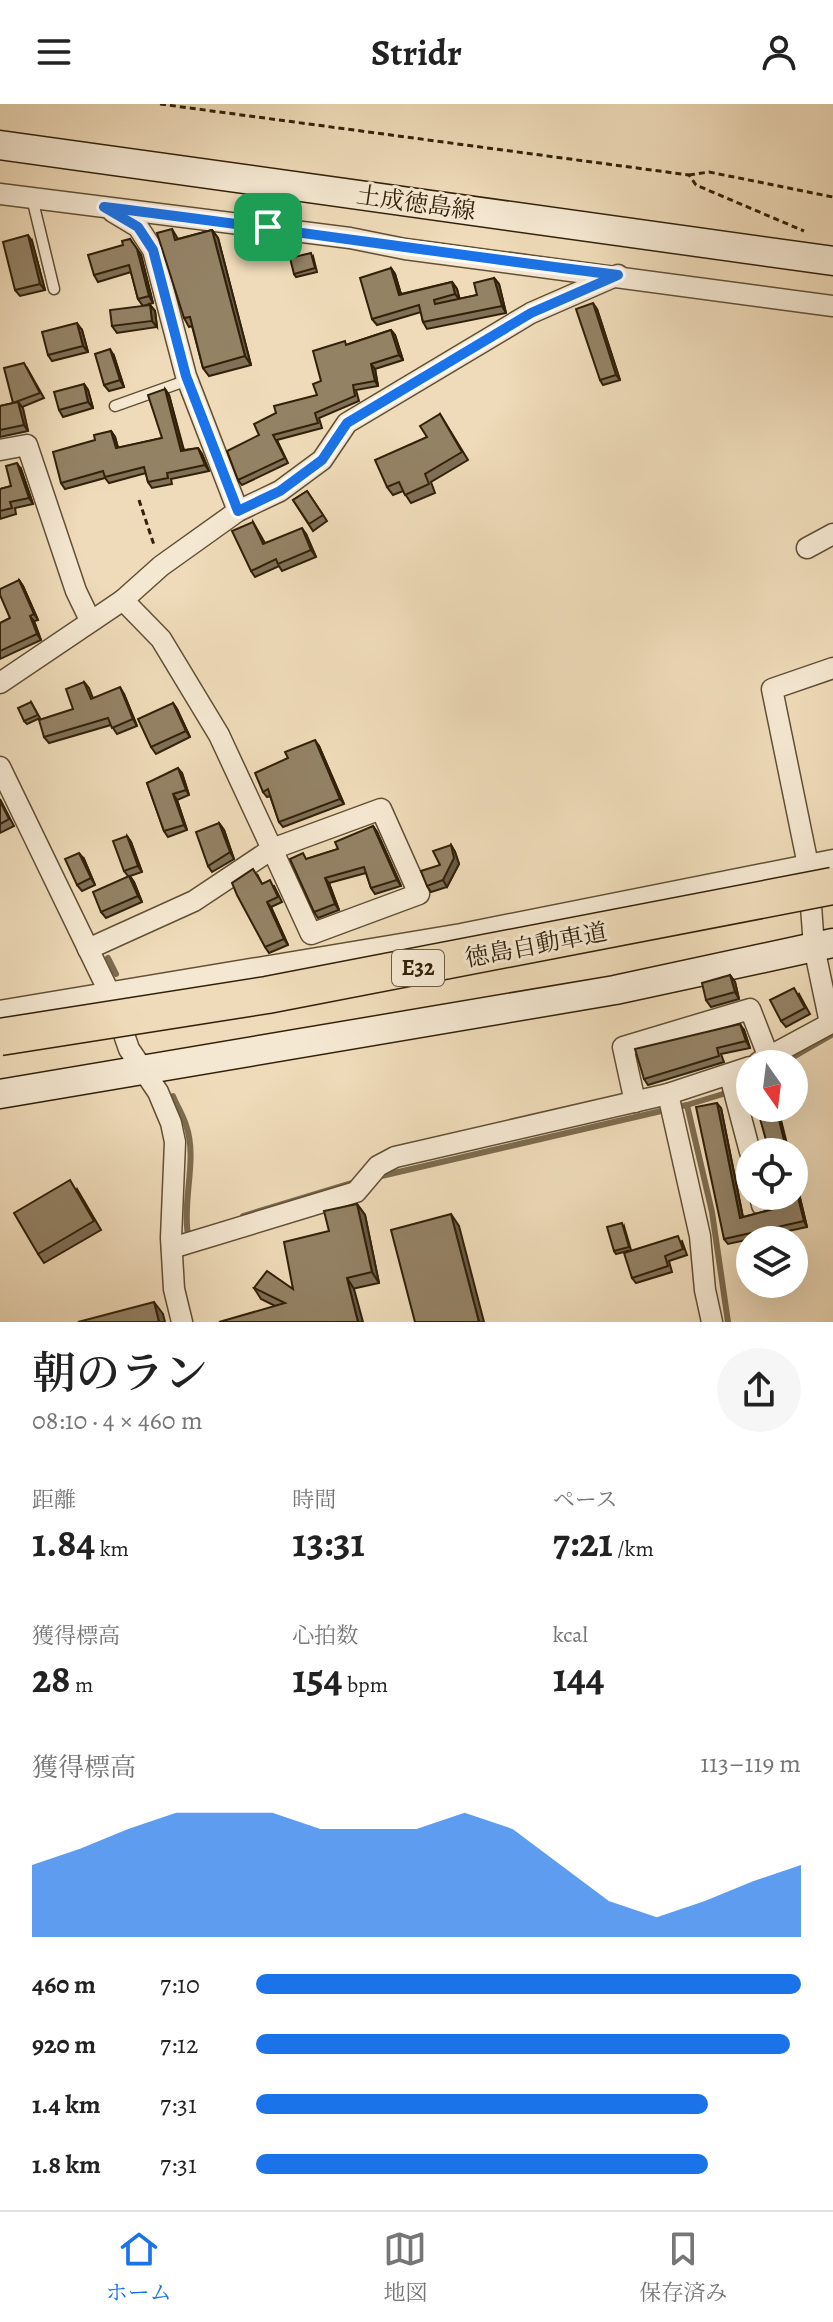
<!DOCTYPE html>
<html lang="ja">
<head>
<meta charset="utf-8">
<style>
	body { margin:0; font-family:Alegreya,"Noto Serif JP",serif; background:#f6f6f6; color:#222; height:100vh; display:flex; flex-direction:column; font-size:30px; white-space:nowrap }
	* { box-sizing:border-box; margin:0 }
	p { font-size:26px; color:#767676 }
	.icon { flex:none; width:44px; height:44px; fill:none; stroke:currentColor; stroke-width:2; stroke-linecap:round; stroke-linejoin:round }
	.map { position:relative; height:1218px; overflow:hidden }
	.drawer { display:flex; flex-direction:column; background:#fff; flex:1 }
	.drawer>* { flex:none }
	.needle { width:52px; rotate:166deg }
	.buttons { position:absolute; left:736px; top:946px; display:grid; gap:16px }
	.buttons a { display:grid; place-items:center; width:72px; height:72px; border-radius:50%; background:#fff; box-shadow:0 8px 32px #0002; font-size:40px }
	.pin { position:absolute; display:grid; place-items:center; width:68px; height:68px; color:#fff; margin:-34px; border-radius:16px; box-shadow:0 4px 12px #0006 }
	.round { display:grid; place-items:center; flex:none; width:84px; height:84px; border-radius:42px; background:#f6f6f6 }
	.headline { display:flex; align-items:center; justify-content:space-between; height:136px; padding:0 32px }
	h1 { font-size:44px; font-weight:600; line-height:60px }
	.stats { display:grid; grid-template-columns:repeat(3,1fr); gap:12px; height:136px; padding:8px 32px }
	.stats div { display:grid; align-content:center }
	.stats b { font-size:40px; font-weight:600 }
	.stats small { font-size:22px; font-weight:400 }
	.stats p { font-size:22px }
	.chart { height:224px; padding:16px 32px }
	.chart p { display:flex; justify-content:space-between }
	.chart svg { width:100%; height:144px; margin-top:8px; fill:#1a73e8; opacity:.7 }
	ul { padding:0 32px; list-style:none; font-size:26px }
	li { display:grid; grid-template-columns:128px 96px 1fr; align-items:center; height:60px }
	li i { height:20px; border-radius:10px; background:#1a73e8 }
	header { display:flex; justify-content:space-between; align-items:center; height:104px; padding:0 32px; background:#fff; font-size:36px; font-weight:600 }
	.dock { display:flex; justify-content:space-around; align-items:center; height:112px; border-top:2px solid #e0e0e0; background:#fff; font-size:22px; color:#767676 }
	.dock a { display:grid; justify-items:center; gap:4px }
	.dock .current { color:#1a73e8 }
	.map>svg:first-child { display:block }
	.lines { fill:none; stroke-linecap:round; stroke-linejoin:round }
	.stream { stroke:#7d6b4f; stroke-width:6 }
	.lane-casing { stroke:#615035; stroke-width:13 }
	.street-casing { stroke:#615035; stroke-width:23 }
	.secondary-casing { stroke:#322109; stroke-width:31 }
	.path { stroke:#322109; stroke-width:3; stroke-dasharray:6 4; stroke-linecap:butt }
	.lane { stroke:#f5e8d2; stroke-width:10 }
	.street { stroke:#f5e8d2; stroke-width:20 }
	.secondary { stroke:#f5e8d2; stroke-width:28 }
	.highway-bridge-casing { stroke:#322109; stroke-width:39; stroke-linecap:butt }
	.highway-bridge { stroke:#efdbb9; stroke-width:36 }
	.wall { fill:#7f7057; stroke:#322109; stroke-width:2 }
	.shaded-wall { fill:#685b47; stroke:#322109; stroke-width:2 }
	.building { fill:#948265; stroke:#322109; stroke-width:2 }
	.route-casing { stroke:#fff; stroke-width:16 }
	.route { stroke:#1a73e8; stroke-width:10 }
	.labels { text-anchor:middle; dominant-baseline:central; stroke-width:6; stroke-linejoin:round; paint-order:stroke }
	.shield { fill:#f5e8d2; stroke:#6c5d45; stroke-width:2 }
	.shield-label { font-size:22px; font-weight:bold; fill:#322109 }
	.street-label { font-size:24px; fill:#322109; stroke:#f5e8d2 }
</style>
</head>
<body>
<header><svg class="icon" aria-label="menu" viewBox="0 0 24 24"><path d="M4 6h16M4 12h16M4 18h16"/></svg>Stridr<svg class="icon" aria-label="person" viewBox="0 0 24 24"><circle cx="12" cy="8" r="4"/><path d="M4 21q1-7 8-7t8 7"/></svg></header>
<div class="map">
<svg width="833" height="1218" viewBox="0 0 833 1218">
	<rect width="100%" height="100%" fill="#efdbb9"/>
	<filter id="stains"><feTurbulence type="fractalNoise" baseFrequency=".0025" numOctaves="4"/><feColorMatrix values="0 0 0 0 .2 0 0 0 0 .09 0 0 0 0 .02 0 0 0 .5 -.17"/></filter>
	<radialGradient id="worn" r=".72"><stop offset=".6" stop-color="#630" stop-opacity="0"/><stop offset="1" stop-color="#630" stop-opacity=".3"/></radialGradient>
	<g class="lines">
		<g class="stream">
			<polyline points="108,854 116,870"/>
			<polyline points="781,960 833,930"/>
			<path d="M173,992C177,1002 183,1011 186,1021C198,1055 182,1095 188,1131L190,1130"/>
			<polyline points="687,1001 723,990 750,976"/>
			<polyline points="377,1073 687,1001 712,1108 728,1218"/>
			<polyline points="243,1112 358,1077"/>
		</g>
		<g class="lane-casing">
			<g id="lane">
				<polyline points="32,94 54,185"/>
				<polyline points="115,302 188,276"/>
			</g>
		</g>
		<g class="street-casing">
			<g id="street">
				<polyline points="0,90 350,134 405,145 833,202"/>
				<polyline points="113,108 138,123 153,146 186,272 238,407"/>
				<polyline points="0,346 27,341 76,487 90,516"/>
				<polyline points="807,444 833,430"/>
				<polyline points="0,579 123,496 161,462 238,407 280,387 322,356 347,319 531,209 618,171"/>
				<polyline points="0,663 110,890 129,945 158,988 171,1019 175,1038 171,1134 174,1185 182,1218"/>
				<polyline points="88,845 194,797 272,745 311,830 419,790 381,705 272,745 219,631 161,535 123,496"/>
				<polyline points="0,907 461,830 833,756"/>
				<polyline points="830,919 814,843 808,761 772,585 833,564"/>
				<polyline points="759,958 833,918"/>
				<polyline points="730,972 750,1048"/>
				<polyline points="668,990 700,1132 705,1186 712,1218"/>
				<polyline points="635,998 623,943 750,905 769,954"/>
				<polyline points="760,1092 762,1101"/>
				<polyline points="172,1144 356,1088 378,1062 395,1053 668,990 750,963"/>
			</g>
		</g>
		<g class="secondary-casing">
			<g id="secondary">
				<polyline points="0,41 833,157"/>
				<polyline points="0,990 615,886 833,839"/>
			</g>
		</g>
		<g class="path">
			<polyline points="160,0 689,71 696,81 804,127"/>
			<polyline points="689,71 709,68 833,93"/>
			<polyline points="139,396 154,441"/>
		</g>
		<use href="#lane" class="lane"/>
		<use href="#street" class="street"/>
		<use href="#secondary" class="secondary"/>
		<g class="highway-bridge-casing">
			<polyline id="highway-bridge" points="0,933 267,891 833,782"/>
		</g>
		<use href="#highway-bridge" class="highway-bridge"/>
	</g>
	<g class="wall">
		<polygon points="172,125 178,135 212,126 218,134 251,261 209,272 203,264 192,222 189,223 184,214"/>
		<polygon points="130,135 141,151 153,199 143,202 138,195 131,168 98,178 94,171"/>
		<polygon points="32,137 45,186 20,192 15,186"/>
		<polygon points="313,152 317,168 296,173 294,170"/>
		<polygon points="391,164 395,170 401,190 452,178 457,185 459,195 477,191 494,174 499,180 506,209 427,225 423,218 421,208 377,221 372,215"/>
		<polygon points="150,201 155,207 157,223 117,229 112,222"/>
		<polygon points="597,205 620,276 603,281 600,276"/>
		<polygon points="82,226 88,248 52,257 48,251"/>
		<polygon points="391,226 395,231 403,256 375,265 378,282 356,286 359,297 319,314 322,324 277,336 288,359 242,381 238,376 259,331 317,291 321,277 348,240"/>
		<polygon points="114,252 124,283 109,287 104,281"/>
		<polygon points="27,264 44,294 22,303 28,327 0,333 0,302 13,299"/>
		<polygon points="84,280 88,286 93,304 63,313 59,306"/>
		<polygon points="165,285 169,291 184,346 198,344 202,350 209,367 171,375 172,380 152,384 148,378 146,369 109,379 105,374 65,385 61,379 95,336 111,327 115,333 118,344 162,334"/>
		<polygon points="440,310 468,356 431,378 435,389 411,399 403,387 393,391 387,383 427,333"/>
		<polygon points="21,365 33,400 15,404 16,410 0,415 0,385 11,382"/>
		<polygon points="307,387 327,417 313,427 293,396"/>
		<polygon points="253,418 265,439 306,430 316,453 282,467 279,462 255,473 251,467"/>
		<polygon points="19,476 23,482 38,516 34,517 41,536 0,555 0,519 10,514"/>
		<polygon points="84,578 89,584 93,594 124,590 137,622 117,630 111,621 49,639 44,633 73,605"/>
		<polygon points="31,598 40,614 27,620 24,617"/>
		<polygon points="173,599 177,605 190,633 156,650 151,643"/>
		<polygon points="319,642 344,700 283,723 279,718 270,692 267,693 263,688"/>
		<polygon points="182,669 189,691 177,696 187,726 168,733 164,727 147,679"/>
		<polygon points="0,695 14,722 0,729"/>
		<polygon points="219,719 224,726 234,755 212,768 208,762"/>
		<polygon points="373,722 377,728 401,782 375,790 371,784 366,769 329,779 339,806 318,814 314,808 307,755 338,745"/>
		<polygon points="127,732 131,738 142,768 130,772 134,778 142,798 106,814 101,808 128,772 124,767"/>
		<polygon points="451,741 455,748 459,760 447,783 431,788 427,782"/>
		<polygon points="84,755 95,781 82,787 77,781"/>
		<polygon points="257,770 262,780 274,782 282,798 271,803 288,841 269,849 265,843"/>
		<polygon points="730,871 735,878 739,895 711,903 706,896"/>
		<polygon points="799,890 810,910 786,923 781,917"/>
		<polygon points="744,926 750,944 721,950 724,958 648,981 644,975"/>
		<polygon points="721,1004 743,1113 781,1103 794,1092 794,1069 807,1123 728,1140 724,1135"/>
		<polygon points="77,1085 101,1126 44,1159 38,1150"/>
		<polygon points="357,1100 365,1111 379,1179 275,1202 261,1195 254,1184 293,1185 329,1127"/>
		<polygon points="624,1122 631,1146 616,1150 614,1147"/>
		<polygon points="682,1137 687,1151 669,1157 672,1168 636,1179 632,1174"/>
	</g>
	<g class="shaded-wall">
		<polygon points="212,126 218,134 251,261 245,252"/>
		<polygon points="28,131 32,137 45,186 40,180"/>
		<polygon points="137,145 141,151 153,199 149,192"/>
		<polygon points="391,164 395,170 403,197 399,191"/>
		<polygon points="494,174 499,180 506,209 502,202"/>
		<polygon points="452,178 457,185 460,196 455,190"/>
		<polygon points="593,199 597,205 620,276 616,271"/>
		<polygon points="150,201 155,207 157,223 152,217"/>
		<polygon points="77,219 82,226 88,248 83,242"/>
		<polygon points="391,226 395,231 403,256 399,251"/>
		<polygon points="110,245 114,252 124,283 120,276"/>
		<polygon points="371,260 375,265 378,282 375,277"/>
		<polygon points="84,280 88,286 93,304 88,298"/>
		<polygon points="165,285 169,291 185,353 181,347"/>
		<polygon points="18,298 23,304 28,327 24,321"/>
		<polygon points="111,327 115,333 120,350 116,344"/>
		<polygon points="198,344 202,350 209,367 205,361"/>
		<polygon points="17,359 21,365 33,400 29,394"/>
		<polygon points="302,424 306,430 316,453 311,446"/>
		<polygon points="19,476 23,482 38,516 34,510"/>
		<polygon points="30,512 34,517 41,536 37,530"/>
		<polygon points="120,583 124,590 137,622 133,615"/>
		<polygon points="173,599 177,605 190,633 186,627"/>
		<polygon points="315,636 319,642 344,700 340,695"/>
		<polygon points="178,664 182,669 189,691 186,686"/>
		<polygon points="173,690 177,696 187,726 184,721"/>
		<polygon points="219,719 224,726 234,755 230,748"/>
		<polygon points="373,722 377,728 401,782 397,776"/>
		<polygon points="127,732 131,738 142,768 138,762"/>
		<polygon points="451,741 455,748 459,760 447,783 443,776"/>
		<polygon points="79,749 84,755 95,781 91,774"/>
		<polygon points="129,772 134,778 142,798 138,792"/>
		<polygon points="325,774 329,779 339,806 335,800"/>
		<polygon points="267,798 271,803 288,841 284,835"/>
		<polygon points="730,871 735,878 739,895 735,888"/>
		<polygon points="740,920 744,926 750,944 746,937"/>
		<polygon points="717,999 721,1004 744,1119 740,1114"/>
		<polygon points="776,1004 778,1004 789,1048 787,1048"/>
		<polygon points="794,1069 807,1123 804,1117 794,1078"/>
		<polygon points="357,1100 365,1111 379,1179 372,1168"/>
		<polygon points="451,1110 459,1122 484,1218 479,1218"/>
		<polygon points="347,1174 354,1185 363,1218 358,1218"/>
		<polygon points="154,1198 163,1210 165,1218 159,1218"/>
	</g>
	<g class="building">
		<polygon points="172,125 175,136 212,126 245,252 203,264 190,213 184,214 157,129"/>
		<polygon points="28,131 40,180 15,186 3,138"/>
		<polygon points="130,135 137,145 149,192 138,195 129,161 94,171 88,151 123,141 122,137"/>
		<polygon points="311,149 315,164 294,170 290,154"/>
		<polygon points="391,164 399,191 452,178 455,190 434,196 435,200 477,191 474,179 494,174 502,202 423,218 419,201 372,215 360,174"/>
		<polygon points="593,199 616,271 600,276 576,205"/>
		<polygon points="150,201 152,217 112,222 110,206"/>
		<polygon points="77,219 83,242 48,251 42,228"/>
		<polygon points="391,226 399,251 371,260 375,277 353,281 355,292 315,309 318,319 273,331 285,354 238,376 227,347 259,331 254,320 276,309 274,302 317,291 313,280 321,277 313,247 345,237 346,241"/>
		<polygon points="110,245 120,276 104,281 95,250"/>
		<polygon points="24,259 40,289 13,299 4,264"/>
		<polygon points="84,280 88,298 59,306 54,288"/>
		<polygon points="165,285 181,347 198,344 205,361 167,369 168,374 148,378 144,363 105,373 103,367 61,379 53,348 95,336 94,331 111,327 116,344 162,334 148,291"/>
		<polygon points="18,298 24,321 0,326 0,302"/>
		<polygon points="440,310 462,348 425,370 429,380 405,391 399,378 387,383 375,356 427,333 420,322"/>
		<polygon points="17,359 29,394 10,398 12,404 0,407 0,385 11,382 6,362"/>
		<polygon points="307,387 323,411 309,420 293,396"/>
		<polygon points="253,418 263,440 302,424 311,446 278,460 276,455 251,467 232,427"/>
		<polygon points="19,476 34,510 30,512 37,530 0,547 0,519 10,514 0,491 0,485"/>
		<polygon points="84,578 91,595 120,583 133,615 112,624 108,614 44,633 39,616 73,605 66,585"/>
		<polygon points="31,598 38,611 24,617 18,604"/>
		<polygon points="173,599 186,627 151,643 138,615"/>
		<polygon points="315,636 340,695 279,718 268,685 263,688 255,669 288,654 285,648"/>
		<polygon points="178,664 186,686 173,690 184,721 164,727 147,679"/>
		<polygon points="0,697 9,715 0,720"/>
		<polygon points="219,719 230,748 208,762 196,728"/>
		<polygon points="373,722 397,776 371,784 364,763 325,774 335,800 314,808 290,755 303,749 306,755 338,745 335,738"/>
		<polygon points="127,732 138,762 124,767 113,737"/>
		<polygon points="451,741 454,754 443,776 427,782 421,767 440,761 433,747"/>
		<polygon points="79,749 91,774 77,781 65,755"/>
		<polygon points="253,765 262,780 270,776 278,793 267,798 284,835 265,843 237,791 232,779"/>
		<polygon points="129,772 138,792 101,808 93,788"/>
		<polygon points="730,871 735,888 706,896 702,879"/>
		<polygon points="794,884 805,904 781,917 770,896"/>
		<polygon points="740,920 746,937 717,944 719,952 644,975 635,945"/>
		<polygon points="717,999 740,1114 781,1103 779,1092 794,1092 794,1078 804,1117 724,1135 696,1003"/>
		<polygon points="757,1004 776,1004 787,1048 758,1048 759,1038 766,1036"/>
		<polygon points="70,1076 94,1117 38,1150 14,1109"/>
		<polygon points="357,1100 372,1168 347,1174 358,1218 219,1218 285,1199 254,1184 267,1167 293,1185 284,1138 329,1127 324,1107"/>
		<polygon points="451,1110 479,1218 415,1218 391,1126"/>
		<polygon points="622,1119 629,1143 614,1147 607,1123"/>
		<polygon points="678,1132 683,1145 665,1152 668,1162 632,1174 624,1149"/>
		<polygon points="154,1198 159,1218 78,1218"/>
	</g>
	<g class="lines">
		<g class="route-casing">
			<path id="route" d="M104,103C276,124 447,150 618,171L531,209L347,319L322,356L280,387L238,407L186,272L153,146L138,123Z"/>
		</g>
		<use href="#route" class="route"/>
	</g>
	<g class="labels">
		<rect class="shield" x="392" y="846" width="52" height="36" rx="6"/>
		<g class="shield-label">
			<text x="418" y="864">E32</text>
		</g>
		<g class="street-label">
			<text transform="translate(416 99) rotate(8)">土成徳島線</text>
			<text transform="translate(536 841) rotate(-11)">徳島自動車道</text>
		</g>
	</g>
	<rect width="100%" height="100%" filter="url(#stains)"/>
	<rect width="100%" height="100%" fill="url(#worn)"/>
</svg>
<div class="buttons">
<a><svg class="needle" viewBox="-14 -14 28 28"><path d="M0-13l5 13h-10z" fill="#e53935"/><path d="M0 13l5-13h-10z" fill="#767676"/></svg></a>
<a><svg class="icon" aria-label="locate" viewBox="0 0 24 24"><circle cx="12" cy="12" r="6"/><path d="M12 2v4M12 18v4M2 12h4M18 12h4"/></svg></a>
<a><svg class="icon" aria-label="layers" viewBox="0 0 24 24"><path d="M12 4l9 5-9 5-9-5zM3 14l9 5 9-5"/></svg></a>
</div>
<div class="pin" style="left:268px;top:123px;background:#1e9e55"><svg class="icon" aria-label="arrive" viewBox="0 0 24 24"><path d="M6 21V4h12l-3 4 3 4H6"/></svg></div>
</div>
<section class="drawer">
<div class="headline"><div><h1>朝のラン</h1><p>08:10 · 4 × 460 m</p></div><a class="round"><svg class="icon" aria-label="share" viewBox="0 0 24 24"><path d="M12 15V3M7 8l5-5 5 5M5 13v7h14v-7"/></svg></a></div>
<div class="stats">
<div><p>距離</p><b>1.84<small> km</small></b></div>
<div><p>時間</p><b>13:31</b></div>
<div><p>ペース</p><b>7:21<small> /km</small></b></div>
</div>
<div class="stats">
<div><p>獲得標高</p><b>28<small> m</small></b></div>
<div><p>心拍数</p><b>154<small> bpm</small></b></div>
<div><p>kcal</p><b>144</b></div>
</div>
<div class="chart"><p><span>獲得標高</span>113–119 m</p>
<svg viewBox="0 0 160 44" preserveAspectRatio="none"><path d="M0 44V22L10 17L20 11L30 6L40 6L50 6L60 11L70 11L80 11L90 6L100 11L110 22L120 33L130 38L140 33L150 27L160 22V44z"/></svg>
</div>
<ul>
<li><b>460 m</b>7:10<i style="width:100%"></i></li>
<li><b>920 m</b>7:12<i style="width:98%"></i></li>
<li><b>1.4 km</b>7:31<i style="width:83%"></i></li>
<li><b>1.8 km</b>7:31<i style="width:83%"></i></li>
</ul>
</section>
<nav class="dock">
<a class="current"><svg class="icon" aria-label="home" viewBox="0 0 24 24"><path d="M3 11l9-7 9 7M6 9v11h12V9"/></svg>ホーム</a>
<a><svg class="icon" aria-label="map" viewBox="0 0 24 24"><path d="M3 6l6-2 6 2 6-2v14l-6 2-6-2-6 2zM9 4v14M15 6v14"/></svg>地図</a>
<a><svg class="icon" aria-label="saved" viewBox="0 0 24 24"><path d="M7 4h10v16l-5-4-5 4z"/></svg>保存済み</a>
</nav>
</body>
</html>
